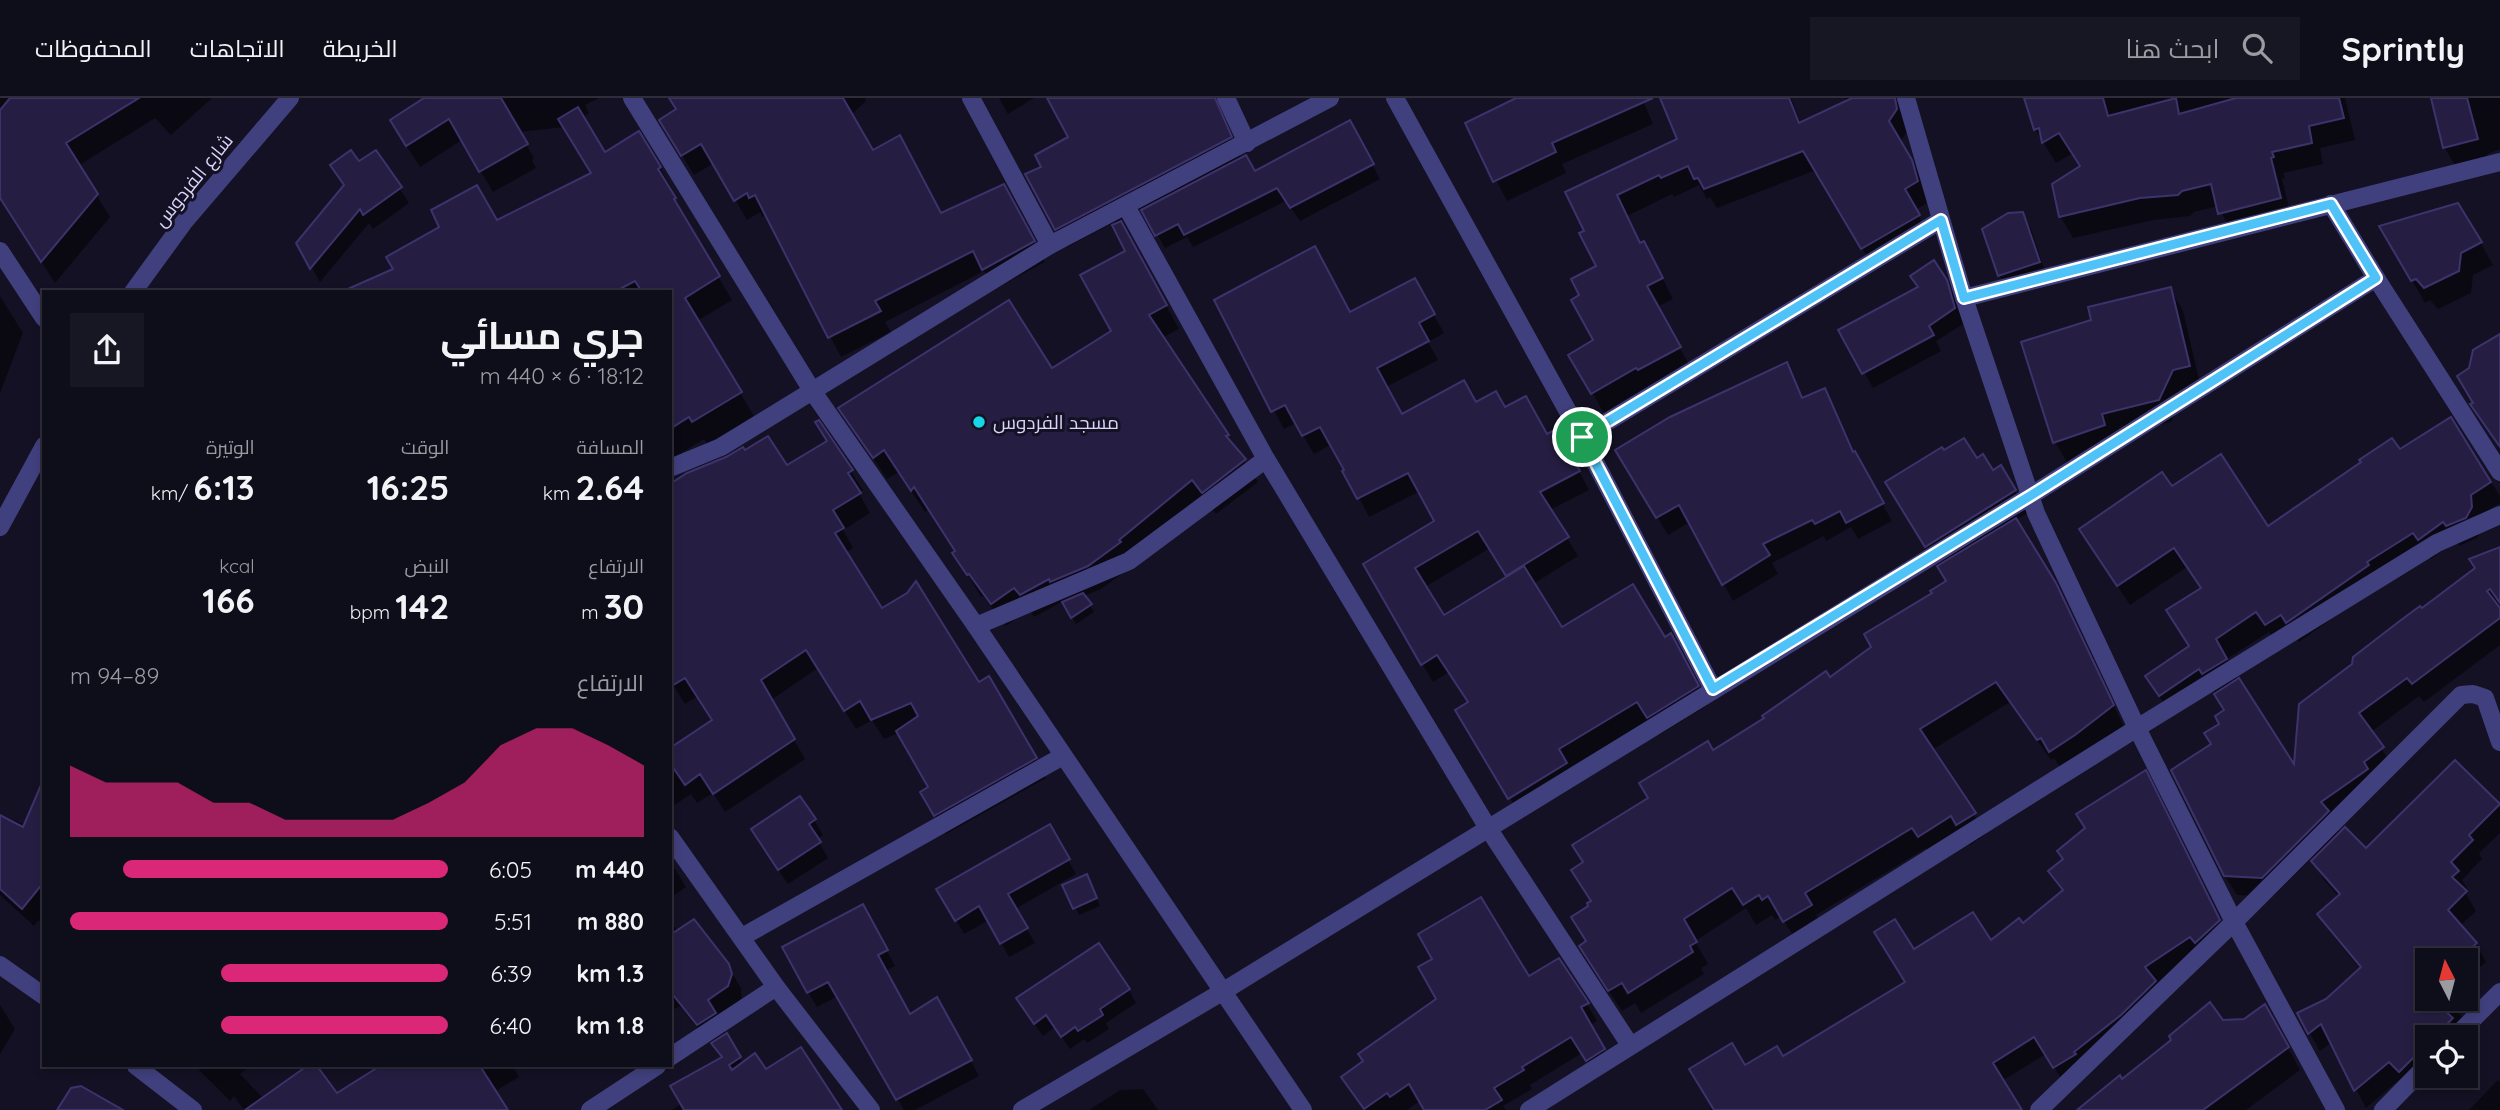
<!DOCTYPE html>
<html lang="ar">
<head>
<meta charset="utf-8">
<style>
	body { margin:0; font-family:Quicksand,Cairo,sans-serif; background:#171623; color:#f1f3f6; direction:rtl; height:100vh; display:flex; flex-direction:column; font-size:26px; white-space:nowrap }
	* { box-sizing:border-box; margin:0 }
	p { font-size:23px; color:#9b9ca2 }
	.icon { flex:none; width:38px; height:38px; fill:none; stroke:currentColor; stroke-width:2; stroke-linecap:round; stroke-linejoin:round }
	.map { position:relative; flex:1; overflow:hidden; direction:ltr }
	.drawer { position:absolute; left:42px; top:192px; width:630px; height:777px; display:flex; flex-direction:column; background:#0e0d1a; border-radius:0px; box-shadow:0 4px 10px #0003,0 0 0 2px #2e2d39; direction:rtl }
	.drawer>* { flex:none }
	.needle { width:46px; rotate:354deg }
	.controls { position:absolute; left:2415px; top:850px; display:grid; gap:14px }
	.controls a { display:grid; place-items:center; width:63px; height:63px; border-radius:0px; background:#0e0d1a; box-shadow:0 4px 10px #0003,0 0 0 2px #2e2d39; font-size:35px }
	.pin { position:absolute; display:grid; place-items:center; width:60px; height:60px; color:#fff; margin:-30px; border:4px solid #fff; border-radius:50%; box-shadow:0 2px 7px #0007 }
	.round { display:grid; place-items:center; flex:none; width:74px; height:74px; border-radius:0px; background:#171623 }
	.summary { display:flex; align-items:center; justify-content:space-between; height:119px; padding:0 28px }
	h1 { font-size:38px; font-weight:700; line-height:52px }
	.stats { display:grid; grid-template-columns:repeat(3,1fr); gap:10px; height:119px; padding:7px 28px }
	.stats div { display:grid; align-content:center }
	.stats b { font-size:35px; font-weight:700 }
	.stats small { font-size:19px; font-weight:400 }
	.stats p { font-size:19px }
	.chart { height:196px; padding:14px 28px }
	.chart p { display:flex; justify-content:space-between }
	.chart svg { width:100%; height:126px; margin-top:7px; fill:#db2777; opacity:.7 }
	ul { padding:0 28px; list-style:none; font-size:23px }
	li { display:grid; grid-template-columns:112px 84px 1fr; align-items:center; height:52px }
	li i { height:18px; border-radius:9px; background:#db2777 }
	header { display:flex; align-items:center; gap:42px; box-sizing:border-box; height:98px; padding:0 35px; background:#0e0d1a; border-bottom:2px solid #2e2d39 }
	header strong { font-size:33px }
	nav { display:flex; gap:38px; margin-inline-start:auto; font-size:24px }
	.search { width:490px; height:63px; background:#171623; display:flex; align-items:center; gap:18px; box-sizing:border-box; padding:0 24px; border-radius:0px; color:#9b9ca2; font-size:26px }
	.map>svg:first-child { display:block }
	.shadow { fill:#0007; fill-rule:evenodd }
	.building { fill:#251e42; stroke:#3d336c; stroke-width:2 }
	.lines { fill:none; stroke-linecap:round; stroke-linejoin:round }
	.minor { stroke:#41407e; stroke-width:18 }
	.tertiary { stroke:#41407e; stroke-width:18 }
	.route-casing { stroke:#fff; stroke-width:14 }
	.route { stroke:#4fc3f7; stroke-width:9 }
	.poi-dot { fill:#16d7e8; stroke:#131123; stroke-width:2.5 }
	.labels { text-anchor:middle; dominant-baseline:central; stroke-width:6; stroke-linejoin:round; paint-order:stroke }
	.street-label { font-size:19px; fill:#dad6fb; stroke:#131123 }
	.poi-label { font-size:19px; fill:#dad6fb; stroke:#131123; text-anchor:start }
</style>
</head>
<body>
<header>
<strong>Sprintly</strong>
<div class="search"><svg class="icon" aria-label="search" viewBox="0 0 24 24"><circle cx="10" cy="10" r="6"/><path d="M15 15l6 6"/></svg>ابحث هنا</div>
<nav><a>الخريطة</a><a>الاتجاهات</a><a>المحفوظات</a></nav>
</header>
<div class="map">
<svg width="2500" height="1012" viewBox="0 0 2500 1012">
	<rect width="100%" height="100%" fill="#131123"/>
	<g class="shadow">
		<polygon points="0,0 212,0 171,37 155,20 78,68 110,119 55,185 0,99"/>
		<polygon points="427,0 599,0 585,7 589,15 582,20 605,57 660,70 673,93 670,94 688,124 686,125 732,202 697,223 754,318 707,346 704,341 670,362 670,194 368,194 496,124 593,76 565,29 519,34 534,60 532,62 536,70 493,94 462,42 420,69 404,44"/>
		<polygon points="671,0 865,0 866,3 851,17 872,55 941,117 1015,108 1045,164 995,191 984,173 885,224 891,234 841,259 767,117 762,119 760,114 747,122 714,65 694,77 673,42 678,12"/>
		<polygon points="999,0 1034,0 1008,16"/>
		<polygon points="1049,0 1211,0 1242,61 1254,75 1349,24 1380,81 1300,123 1286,103 1193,149 1187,139 1165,150 1142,110 1119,122 1179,231 1162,240 1258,384 1216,416 1207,404 1133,468 1101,491 1084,498 1094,514 1076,526 1063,503 1034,519 1029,511 1006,528 983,498 981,499 929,411 925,414 899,374 887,381 840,310 1051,272 1113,234 1127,154 1113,125 1067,149 1056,131 1043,70 1070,40"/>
		<polygon points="1521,0 1642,0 1653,26 1562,66 1566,75 1507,103 1467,26"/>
		<polygon points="1661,0 1791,0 1801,26 1846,4 1845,0 1902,0 1908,32 1900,44 1923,84 1929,104 1915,112 1930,137 1874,170 1816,72 1717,110 1710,99 1707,101 1699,87 1674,99 1672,96 1627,118 1641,147 1655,165 1673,201 1657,209 1691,270 1649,289 1604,315 1571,257 1595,243 1582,198 1598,169 1586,133 1567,95 1679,42"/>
		<polygon points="2026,0 2345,0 2355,42 2320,50 2323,66 2283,75 2285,80 2282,81 2292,121 2233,137 2218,108 2194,114 2190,118 2153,122 2073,140 2061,119 2082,69 2073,55 2056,65 2035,31"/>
		<polygon points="2432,0 2500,0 2500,51 2487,56 2489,63 2457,71 2445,50"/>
		<polygon points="375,54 409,105 373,131 369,125 320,184 298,145 346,88 359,66"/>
		<polygon points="2459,106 2493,167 2473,177 2471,195 2438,211 2430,202 2425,205 2382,129"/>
		<polygon points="2022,116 2031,131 2047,180 2008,192 1999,177"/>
		<path d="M1414,182L1444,235L1428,244L1438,262L1386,289L1402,318L1476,306L1504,311L1567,351L1589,392L1550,412L1578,458L1533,486L1561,531L1664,541L1681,555L1708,607L1659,637L1649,622L1568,671L1576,685L1521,718L1457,613L1469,606L1449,574L1433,584L1365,467L1437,423L1420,393L1369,419L1332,346L1314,356L1296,325L1284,331L1216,203L1350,216ZM1490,450L1508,480L1443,519L1425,489Z"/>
		<polygon points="1945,183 1955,199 1963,226 1936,243 1941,253 1873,290 1841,232"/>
		<polygon points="2170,191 2183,213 2201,290 2186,295 2171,324 2113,338 2068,366 2055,344 2093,223"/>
		<polygon points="0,198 23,235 0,295"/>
		<polygon points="2500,238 2500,352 2473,307 2475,305 2471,271"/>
		<polygon points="1786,267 1803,301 1824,292 1854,355 1892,423 1858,441 1851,429 1826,443 1824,438 1772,465 1778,476 1733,503 1690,424 1668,437 1618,352"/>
		<polygon points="2451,321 2500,398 2500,405 2481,417 2482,431 2477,440 2459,448 2456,443 2431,461 2426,454 2299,544 2294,537 2278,547 2269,534 2227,561 2238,583 2296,672 2421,513 2500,452 2500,547 2424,604 2419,598 2371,634 2393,669 2333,722 2341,736 2366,752 2455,664 2500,709 2500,735 2479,755 2482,761 2462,782 2468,792 2465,794 2476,813 2460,828 2476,846 2486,864 2466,882 2466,863 2427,863 2427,901 2451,901 2453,903 2463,922 2461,940 2427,940 2427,974 2410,991 2400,981 2366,1010 2332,944 2320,953 2299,916 2327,902 2361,872 2330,834 2319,816 2339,799 2324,782 2312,760 2273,798 2237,797 2225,778 2213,647 2226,613 2212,590 2172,618 2147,579 2190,549 2201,491 2187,469 2130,507 2093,451 2171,391 2267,431"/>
		<polygon points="818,324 863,392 859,395 870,415 843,432 853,450 845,455 881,513 979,586 988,580 1046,680 946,736 922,695 931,690 899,635 884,641 872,622 856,631 818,570 771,602 805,661 725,714 713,695 697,705 691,696 670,710 670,652 713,623 698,598 685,606 670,582 745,354 786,370 828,344"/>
		<polygon points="1976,363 1992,375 2001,370 2028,415 2016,422 2068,509 2124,629 2063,674 2054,660 2051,662 2010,604 1932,652 1986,736 1970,747 1964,738 1931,759 1926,750 1816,817 1823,829 1797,844 1781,818 1775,822 1772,817 1756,827 1746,810 1695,843 1708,866 1701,870 1704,876 1641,915 1635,905 1622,913 1593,869 1588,844 1592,804 1585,765 1650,701 1712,654 1829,581 1873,550 1948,484 1900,406"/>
		<polygon points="44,684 44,827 38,822 34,828 0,797 0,716 26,727"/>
		<polygon points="2155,692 2229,840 2202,856 2156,887 2165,902 2065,987 2046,956 2002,983 2020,1012 1709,1012 1714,1009 1744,970 1783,961 1907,885 1913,853 1990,845 2023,828 2063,794 2051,773"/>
		<polygon points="814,722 823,737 817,741 828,760 788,786 761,747"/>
		<polygon points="1049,729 1076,776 1015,811 1035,845 1009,859 989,822 964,836 939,791"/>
		<polygon points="670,763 686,789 670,800"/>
		<polygon points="1090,785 1100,808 1079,817 1065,788"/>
		<polygon points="670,822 678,834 729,870 741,890 742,903 718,922 743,966 766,974 840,1012 672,1012 682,1005 722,961 712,944 710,946 680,908 675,911 670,904"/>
		<polygon points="871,823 895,868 885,873 909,919 937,901 979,978 915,1012 904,1012 838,898 817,909 808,894"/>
		<polygon points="1528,880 1587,906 1597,923 1590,927 1614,969 1597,979 1582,955 1530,987 1532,991 1503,1008 1506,1012 1426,1012 1420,1003 1407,1012 1364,1012 1343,979"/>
		<polygon points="1129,892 1136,905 1106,925 1109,931 1087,945 1084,941 1070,951 1055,929 1043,938 1026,914"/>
		<polygon points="0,907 15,931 0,956"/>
		<polygon points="2223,923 2277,930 2300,972 2246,1012 2084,1012 2122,983"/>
		<polygon points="195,968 250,968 240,976 264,1001 310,968 315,968 337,997 381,968 513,968 519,979 494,994 506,1012 244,1012 234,998 230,1003"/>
		<polygon points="2498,982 2500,984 2500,1012 2469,1012"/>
		<polygon points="1143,991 1158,1012 1089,1012 1120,992"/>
	</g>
	<g class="building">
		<polygon points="10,0 139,0 66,45 98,96 41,164 0,100 0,12"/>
		<polygon points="424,0 501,0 528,46 479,74 449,21 406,48 390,22"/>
		<polygon points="669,0 843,0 873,52 900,37 941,115 1004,86 1035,143 982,172 973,153 875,203 881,213 828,240 755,97 749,100 747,95 734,103 701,46 681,58 659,22 676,11"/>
		<polygon points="1047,0 1215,0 1232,39 1055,132 1025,76 1041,69 1035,57 1068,39"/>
		<polygon points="1516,0 1653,0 1552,45 1556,54 1493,84 1465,25"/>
		<polygon points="1660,0 1789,0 1799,25 1852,0 1895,0 1897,11 1889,23 1912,62 1918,83 1905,91 1920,117 1861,151 1803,53 1704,91 1698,80 1694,81 1688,68 1661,80 1659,77 1617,97 1640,145 1644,143 1663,180 1647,188 1681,249 1638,272 1636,270 1591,296 1568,257 1593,242 1571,202 1579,197 1571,181 1596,168 1579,135 1584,133 1565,94 1677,41"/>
		<polygon points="2024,0 2103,0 2108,18 2176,0 2179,16 2236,0 2339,0 2344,20 2309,28 2312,45 2272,54 2274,59 2271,60 2281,100 2218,116 2211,86 2182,93 2178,97 2140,100 2059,119 2052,86 2080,68 2059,35 2042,45 2039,30 2034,32"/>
		<polygon points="2431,0 2467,0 2478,41 2443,50"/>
		<polygon points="578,9 605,54 639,33 661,69 658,71 676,100 674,101 720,178 685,200 742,294 692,324 689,319 670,331 670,194 642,194 635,183 614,194 341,194 393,171 386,159 439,129 431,112 477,87 497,122 591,75 558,21"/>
		<polygon points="1350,22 1374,66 1290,110 1277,90 1184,137 1178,126 1155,138 1141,112 1246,57 1255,73"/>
		<polygon points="351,52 359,63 376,52 402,89 363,117 360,111 310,171 296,145 344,87 330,67"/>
		<polygon points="2458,105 2482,144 2461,155 2459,173 2424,190 2416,181 2411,183 2379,128"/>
		<polygon points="2023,114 2040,164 1998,178 1982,131 2008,115"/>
		<polygon points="1121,123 1167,207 1149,217 1229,337 1226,338 1246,361 1202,395 1192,382 1119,442 1121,444 1088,468 1050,484 1049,481 1020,497 1014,490 991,506 969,476 967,477 952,455 955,453 914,389 911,393 884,352 873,360 838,310 1009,202 1052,270 1111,233 1080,177 1125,153 1112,127"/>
		<polygon points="1315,148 1350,214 1415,180 1435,216 1419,225 1429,243 1377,270 1402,316 1464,282 1476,304 1496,293 1505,309 1526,298 1547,336 1558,330 1580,373 1540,394 1569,439 1506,478 1478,433 1415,470 1444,517 1524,468 1562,529 1633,486 1665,539 1671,535 1699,588 1647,620 1637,604 1559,651 1567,665 1508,701 1455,612 1468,604 1437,557 1421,567 1363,466 1434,423 1408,375 1357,401 1342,373 1344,372 1320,329 1302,338 1285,307 1271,314 1214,202"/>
		<polygon points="1934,162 1947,182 1955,210 1929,228 1934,237 1862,276 1838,232 1918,189 1910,178"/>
		<polygon points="2171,189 2190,268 2173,272 2159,302 2102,316 2105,327 2053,345 2021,244 2091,222 2088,209"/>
		<polygon points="2500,236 2500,349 2470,306 2473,305 2457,278 2469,270 2473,252"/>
		<polygon points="1787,264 1802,300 1825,290 1853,354 1855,353 1884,405 1846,425 1840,413 1815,426 1812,422 1763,446 1770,457 1722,487 1679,407 1656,420 1615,352 1670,319"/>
		<polygon points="2451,319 2491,384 2471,397 2472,409 2466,420 2446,428 2443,424 2418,442 2413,435 2367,464 2369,467 2286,525 2281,517 2265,527 2256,514 2216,541 2227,561 2202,576 2199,571 2159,598 2145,578 2189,548 2166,512 2201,490 2174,450 2117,488 2079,431 2162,374 2172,388 2221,356 2268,428 2361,364 2359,362 2392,340 2400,351"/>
		<polygon points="819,322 853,372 848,375 861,395 833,412 844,430 835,435 882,510 907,495 916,483 979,584 989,578 1037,660 934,718 920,694 928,689 896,633 918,618 911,605 871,622 860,603 844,613 806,552 761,582 795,641 713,696 700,676 685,687 670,665 670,650 712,622 685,580 670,589 670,386 687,375 726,359 743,349 745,352 768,338 787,367 827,343 815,324"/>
		<polygon points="1964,340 1977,360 1983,356 1993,372 2001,367 2016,392 1925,449 1885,384 1942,349 1944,352"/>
		<polygon points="2016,420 2056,485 2114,607 2075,637 2049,654 2041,640 2037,642 1996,584 1920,631 1976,715 1956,727 1951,718 1918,739 1912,730 1805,795 1812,807 1783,824 1768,798 1762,802 1759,797 1743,807 1732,790 1684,821 1697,844 1690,848 1693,854 1628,895 1622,885 1608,893 1579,848 1586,843 1571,819 1588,808 1587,805 1591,803 1571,772 1583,764 1572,747 1648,700 1639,685 1708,643 1713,652 1764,620 1762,618 1826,573 1830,579 1871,549 1864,536 1932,495 1930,493 1946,483 1937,468"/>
		<polygon points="2500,449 2500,505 2490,491 2487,493 2500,510 2500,520 2412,586 2407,580 2359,615 2384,649 2364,664 2368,671 2321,704 2329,713 2262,780 2224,778 2171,672 2211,646 2204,635 2219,626 2215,618 2224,612 2214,596 2239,580 2294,666 2299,606 2352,566 2353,559 2401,522 2420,508 2422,510 2475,470 2469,461"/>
		<polygon points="1083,495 1092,506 1071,520 1062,504"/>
		<polygon points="2455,662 2500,706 2469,737 2473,742 2451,764 2459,773 2452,779 2467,793 2448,812 2477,845 2457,863 2427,863 2427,901 2453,901 2444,912 2453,920 2433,940 2427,940 2427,946 2399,974 2389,964 2354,993 2321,926 2308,936 2297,915 2326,901 2361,869 2317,816 2340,796 2311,763 2345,729 2366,750"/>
		<polygon points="2146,672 2220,822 2195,845 2190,839 2145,869 2156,883 2121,917 2074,954 2076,956 2053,970 2034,939 1993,965 2022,1012 1714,1012 1689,971 1732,945 1745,967 1777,948 1783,958 1905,884 1874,834 1895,821 1914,851 1973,814 1991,842 2019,820 2023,825 2063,792 2048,773 2063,761 2057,753 2085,730 2076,716"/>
		<polygon points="44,680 44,784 22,811 0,791 0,717 23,729"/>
		<polygon points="800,698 816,721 809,726 821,744 778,772 751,731"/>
		<polygon points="1050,726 1070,761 1008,796 1028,830 1000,846 979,808 955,823 936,791"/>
		<polygon points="1087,776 1097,800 1073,811 1062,787"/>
		<polygon points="1481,799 1529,878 1559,860 1589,905 1581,909 1605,951 1586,963 1571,939 1522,969 1524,972 1494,990 1502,1002 1485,1012 1424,1012 1409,986 1390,999 1387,995 1364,1011 1341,979 1363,963 1358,956 1436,901 1418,869 1432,861 1418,836"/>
		<polygon points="863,806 888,852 878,857 910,916 937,899 972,962 896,1002 828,884 807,895 782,849"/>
		<polygon points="694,821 729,866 732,876 728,888 708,902 716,915 697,927 670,893 670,837"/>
		<polygon points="1099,845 1130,891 1100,911 1103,917 1078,933 1075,929 1061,939 1046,917 1034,926 1016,900"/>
		<polygon points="2210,904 2223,922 2244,921 2265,906 2289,949 2203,1012 2077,1012 2120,977 2122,981 2171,942 2169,938"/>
		<polygon points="727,935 741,959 729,967 732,972 755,955 766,971 801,949 842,1012 684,1012 670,988 722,959 711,945"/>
		<polygon points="307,968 317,968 337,995 380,968 480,968 508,1012 245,1012"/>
		<polygon points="81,988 123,1012 57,1012 71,990"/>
	</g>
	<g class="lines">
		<g class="minor">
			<polyline points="632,0 813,294 976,528 1303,1012"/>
			<polyline points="971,0 1050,147"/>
			<polyline points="1226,0 1247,45"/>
			<polyline points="1395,0 1582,339 1713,591"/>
			<polyline points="1906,0 1964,200 2036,415 2137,630 2234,824 2336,1012"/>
			<polyline points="2331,106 2376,180 2500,374"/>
			<polyline points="1126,108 1266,361 1488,730 1630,947"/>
			<polyline points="0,153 44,220"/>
			<polyline points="1964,200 2500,64"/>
			<polyline points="1582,339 1941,122"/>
			<polyline points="670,370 721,349 1050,147 1330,0"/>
			<polyline points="976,528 1129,463 1266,361"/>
			<polyline points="670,739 776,889 871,1012"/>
			<polyline points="742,839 1063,658"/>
			<polyline points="0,867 44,898"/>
			<polyline points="2454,940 2500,894"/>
			<polyline points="670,959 776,889"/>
			<polyline points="136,968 193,1012"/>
			<polyline points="590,1012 657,968"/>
			<polyline points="1022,1012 1222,894 2030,398 2376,180"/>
			<polyline points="1529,1012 2137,630 2437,445 2500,417"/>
			<polyline points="2039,1012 2234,824 2461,597 2473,596 2485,600 2500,644"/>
			<polyline points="2383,1012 2427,967"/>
		</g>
		<g class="tertiary">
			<polyline points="133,194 184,124 290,0"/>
			<polyline points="0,429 44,348"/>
		</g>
	</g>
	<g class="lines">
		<g class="route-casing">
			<polygon id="route" points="2331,106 2376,180 2030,398 1713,591 1582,339 1941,122 1964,200"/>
		</g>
		<use href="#route" class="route"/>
	</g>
	<circle class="poi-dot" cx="979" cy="324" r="7"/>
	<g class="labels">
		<g class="street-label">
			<text transform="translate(193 82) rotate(-51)">شارع الفردوس</text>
		</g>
		<g class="poi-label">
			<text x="993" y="324">مسجد الفردوس</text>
		</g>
	</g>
</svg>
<div class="controls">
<a><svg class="needle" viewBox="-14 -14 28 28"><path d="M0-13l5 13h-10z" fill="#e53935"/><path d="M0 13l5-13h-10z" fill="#9b9ca2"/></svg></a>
<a><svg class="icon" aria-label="locate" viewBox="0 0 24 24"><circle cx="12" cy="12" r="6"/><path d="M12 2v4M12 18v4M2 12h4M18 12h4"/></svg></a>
</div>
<div class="pin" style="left:1582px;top:339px;background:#1e9e55"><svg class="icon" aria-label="arrive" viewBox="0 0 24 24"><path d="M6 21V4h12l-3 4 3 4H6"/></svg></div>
<section class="drawer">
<div class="summary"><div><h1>جري مسائي</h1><p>18:12 · 6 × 440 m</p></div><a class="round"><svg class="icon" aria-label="share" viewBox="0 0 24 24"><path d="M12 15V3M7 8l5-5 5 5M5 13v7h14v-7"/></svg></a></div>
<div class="stats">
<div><p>المسافة</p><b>2.64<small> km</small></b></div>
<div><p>الوقت</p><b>16:25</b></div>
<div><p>الوتيرة</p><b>6:13<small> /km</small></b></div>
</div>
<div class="stats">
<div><p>الارتفاع</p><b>30<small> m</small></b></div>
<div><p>النبض</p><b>142<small> bpm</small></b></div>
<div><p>kcal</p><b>166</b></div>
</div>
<div class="chart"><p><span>الارتفاع</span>89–94 m</p>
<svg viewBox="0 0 160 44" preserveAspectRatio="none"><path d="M0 44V19L10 25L20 25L30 25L40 32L50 32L60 38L70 38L80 38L90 38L100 32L110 25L120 12L130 6L140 6L150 12L160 19V44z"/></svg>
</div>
<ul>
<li><b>440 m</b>6:05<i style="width:86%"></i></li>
<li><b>880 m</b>5:51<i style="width:100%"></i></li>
<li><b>1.3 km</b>6:39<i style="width:60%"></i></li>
<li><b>1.8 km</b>6:40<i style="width:60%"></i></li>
</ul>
</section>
</div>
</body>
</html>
